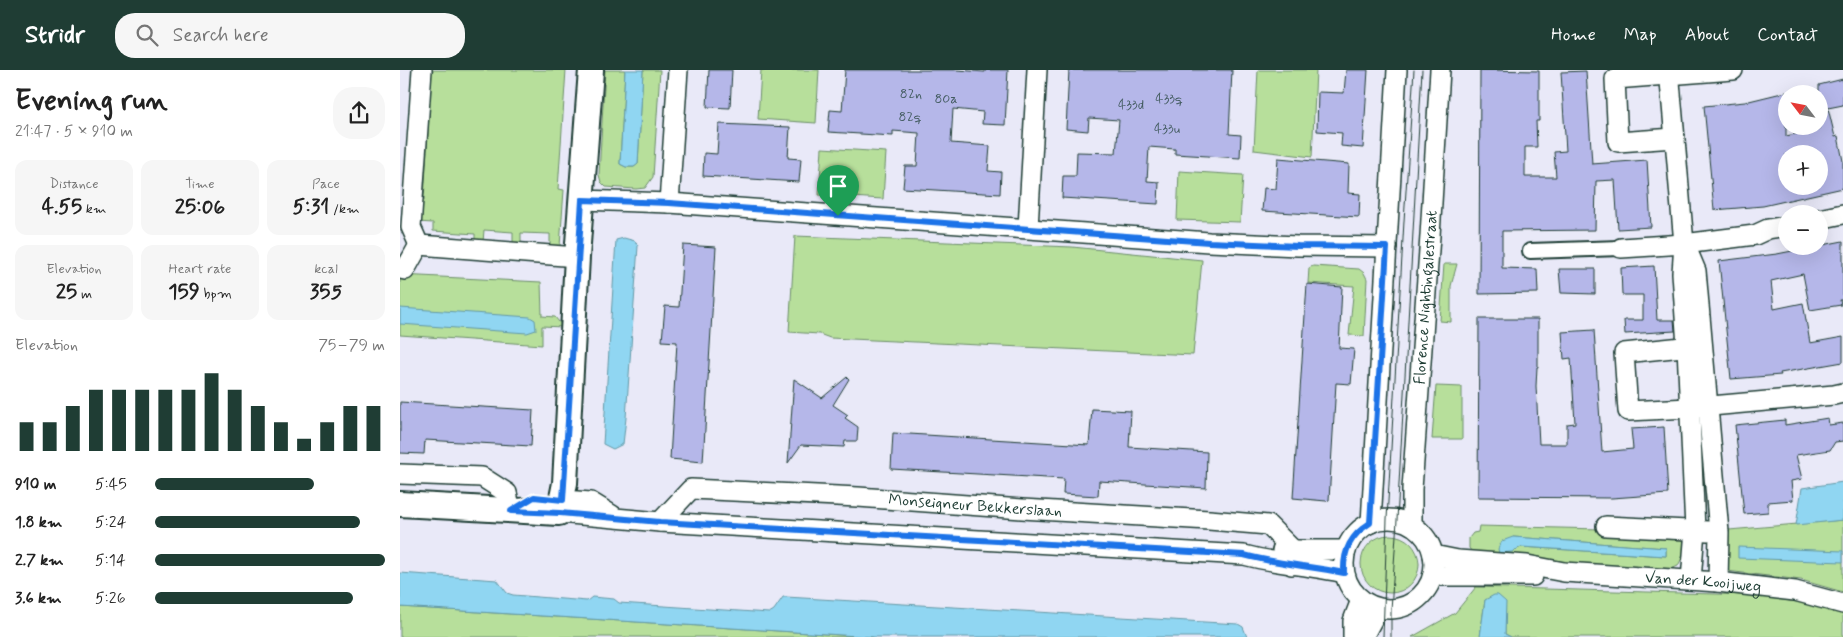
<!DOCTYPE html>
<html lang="en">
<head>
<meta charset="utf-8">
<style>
	body { margin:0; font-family:Mynerve,sans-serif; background:#f6f6f6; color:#222; height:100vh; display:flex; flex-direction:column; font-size:19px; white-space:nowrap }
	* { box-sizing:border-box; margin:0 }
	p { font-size:16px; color:#767676 }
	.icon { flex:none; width:28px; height:28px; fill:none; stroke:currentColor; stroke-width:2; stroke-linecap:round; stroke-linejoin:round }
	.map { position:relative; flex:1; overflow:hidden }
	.side { display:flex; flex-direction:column; background:#fff; width:400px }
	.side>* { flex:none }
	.needle { width:32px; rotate:302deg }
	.controls { position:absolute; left:1378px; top:15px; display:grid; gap:10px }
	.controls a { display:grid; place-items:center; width:50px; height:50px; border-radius:50%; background:#fff; box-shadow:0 5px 20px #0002; font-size:25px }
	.pin { position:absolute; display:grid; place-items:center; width:42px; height:42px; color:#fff; margin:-51px -21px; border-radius:50% 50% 50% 0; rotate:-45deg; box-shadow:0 0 5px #0007 }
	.pin .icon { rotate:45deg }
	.round { display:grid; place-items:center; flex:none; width:52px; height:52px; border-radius:20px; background:#f6f6f6 }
	.head { display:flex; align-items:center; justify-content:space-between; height:85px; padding:0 15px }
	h1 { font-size:28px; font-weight:700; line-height:38px }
	.metrics { display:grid; grid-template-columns:repeat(3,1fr); gap:8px; height:85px; padding:5px 15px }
	.metrics div { display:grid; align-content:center; border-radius:12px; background:#f6f6f6; text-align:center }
	.metrics b { font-size:21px; font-weight:700 }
	.metrics small { font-size:14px; font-weight:400 }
	.metrics p { font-size:14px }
	.chart { height:140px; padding:10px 15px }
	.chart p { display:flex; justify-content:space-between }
	.chart svg { width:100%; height:90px; margin-top:5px; stroke:#1f3d34; stroke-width:6 }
	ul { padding:0 15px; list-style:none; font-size:16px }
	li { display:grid; grid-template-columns:80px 60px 1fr; align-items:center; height:38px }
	li i { height:12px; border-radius:6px; background:#1f3d34 }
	header { display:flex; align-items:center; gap:30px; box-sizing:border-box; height:70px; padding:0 25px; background:#1f3d34; color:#fff }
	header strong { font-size:24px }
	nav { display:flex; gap:28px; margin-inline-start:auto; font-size:18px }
	.search { width:350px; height:45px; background:#f6f6f6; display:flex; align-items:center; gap:12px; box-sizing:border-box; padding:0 18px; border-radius:20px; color:#767676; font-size:19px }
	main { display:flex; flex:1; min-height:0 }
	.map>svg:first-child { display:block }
	.green { fill:#b7df9b; stroke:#6b8e68; fill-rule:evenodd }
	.water { fill:#90d6f2; stroke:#6399a6 }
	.building { fill:#b5b7e9; stroke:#1f3d34; fill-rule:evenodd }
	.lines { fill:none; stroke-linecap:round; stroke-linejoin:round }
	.pedestrian-casing { stroke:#1f3d34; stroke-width:18 }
	.minor-casing { stroke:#1f3d34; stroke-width:22 }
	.tertiary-casing { stroke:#1f3d34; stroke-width:28 }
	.pedestrian { stroke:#fff; stroke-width:14 }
	.minor { stroke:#fff; stroke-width:19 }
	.tertiary { stroke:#fff; stroke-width:24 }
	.tram { stroke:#1f3d34; stroke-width:1 }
	.route-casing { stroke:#fff; stroke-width:10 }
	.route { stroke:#1a73e8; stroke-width:6 }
	.labels { text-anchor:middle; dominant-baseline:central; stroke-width:4; stroke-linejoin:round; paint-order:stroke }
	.number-label { font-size:14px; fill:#445c61 }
	.street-label { font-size:16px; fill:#1f3d34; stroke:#fff }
</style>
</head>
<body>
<header>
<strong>Stridr</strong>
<div class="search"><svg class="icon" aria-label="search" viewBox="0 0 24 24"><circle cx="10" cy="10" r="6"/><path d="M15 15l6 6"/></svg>Search here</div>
<nav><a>Home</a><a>Map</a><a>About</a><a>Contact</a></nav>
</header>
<main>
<section class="side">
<div class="head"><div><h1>Evening run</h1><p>21:47 · 5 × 910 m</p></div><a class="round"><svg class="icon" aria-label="share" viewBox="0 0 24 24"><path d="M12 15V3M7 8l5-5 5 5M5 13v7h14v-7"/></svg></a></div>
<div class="metrics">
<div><p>Distance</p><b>4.55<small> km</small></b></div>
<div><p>Time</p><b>25:06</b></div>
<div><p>Pace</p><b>5:31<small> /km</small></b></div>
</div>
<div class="metrics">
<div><p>Elevation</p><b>25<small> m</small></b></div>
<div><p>Heart rate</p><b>159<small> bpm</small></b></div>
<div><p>kcal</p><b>355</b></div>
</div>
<div class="chart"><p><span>Elevation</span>75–79 m</p>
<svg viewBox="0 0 160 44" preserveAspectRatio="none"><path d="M5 44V30M15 44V30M25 44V22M35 44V14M45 44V14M55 44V14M65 44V14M75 44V14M85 44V6M95 44V14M105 44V22M115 44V30M125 44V38M135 44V30M145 44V22M155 44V22"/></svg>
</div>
<ul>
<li><b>910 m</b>5:45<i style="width:69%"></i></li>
<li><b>1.8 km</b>5:24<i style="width:89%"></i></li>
<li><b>2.7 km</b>5:14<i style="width:100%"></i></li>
<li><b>3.6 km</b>5:26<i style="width:86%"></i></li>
</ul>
</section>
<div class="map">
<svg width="1443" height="567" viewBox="0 0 1443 567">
	<rect width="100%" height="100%" fill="#e9e9f8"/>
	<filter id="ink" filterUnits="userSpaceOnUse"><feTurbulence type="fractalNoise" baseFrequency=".02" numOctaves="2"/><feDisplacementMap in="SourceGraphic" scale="10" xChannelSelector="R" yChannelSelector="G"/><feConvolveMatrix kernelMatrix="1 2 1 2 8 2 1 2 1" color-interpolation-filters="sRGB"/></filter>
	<g filter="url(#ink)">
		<g class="green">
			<polygon points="27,0 166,0 158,119 164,120 160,176 150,176 150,164 121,163 121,174 113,174 113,162 84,160 83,172 75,171 75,164 33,161 33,153 17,152 18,135 24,130 29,45 24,39"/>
			<polygon points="205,0 225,0 220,94 226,97 234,97 238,94 243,0 260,0 253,107 245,118 236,119 206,117 201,112 199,105"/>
			<polygon points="361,0 419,0 416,53 358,49"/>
			<polygon points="858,0 916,0 912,87 854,80"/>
			<polygon points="422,78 486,82 483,129 419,125"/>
			<polygon points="779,101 843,105 840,152 777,150"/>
			<polygon points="395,166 672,177 802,190 793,285 430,268 419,264 389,262"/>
			<polygon points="1044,194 1057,194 1051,216 1051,252 1040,251"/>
			<polygon points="913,196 959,199 964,203 967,209 964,266 949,265 954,216 908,213 909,198"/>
			<polygon points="0,205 141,212 142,246 155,247 163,257 142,256 142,275 0,265"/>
			<polygon points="1036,316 1062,317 1062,369 1032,369"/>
			<polygon points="1443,450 1443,522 1401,510 1327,501 1329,460"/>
			<path d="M1079,456L1281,461L1286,479L1278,496L1266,501L1105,491L1073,484L1069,478V468L1073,463L1078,462ZM1113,467L1266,478V486L1121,477L1112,482Z"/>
			<circle cx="990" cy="494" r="29"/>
			<polygon points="1076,517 1349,525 1418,535 1443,542 1443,567 1111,567 1105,564 1105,532 1097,525 1085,530 1080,567 1012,567 1055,543"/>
			<polygon points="0,537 473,567 0,567"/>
		</g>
		<g class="water">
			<polygon points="225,0 243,0 238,94 234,97 226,97 220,94"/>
			<polygon points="224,168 235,171 238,176 226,348 223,374 213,379 203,374 216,170"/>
			<polygon points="0,238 130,247 135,250 136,260 127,263 0,254"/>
			<polygon points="1443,412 1443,450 1396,455 1402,418"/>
			<polygon points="1113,467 1266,478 1266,486 1121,477 1112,482 1099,483 1098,479 1102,471"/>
			<polygon points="1338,477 1443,481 1443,492 1338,488"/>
			<polygon points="0,503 97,510 107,523 113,525 187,531 192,527 214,529 219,533 369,543 374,540 383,527 386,527 838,554 843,557 847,567 473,567 0,537"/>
			<polygon points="1094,525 1098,525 1106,532 1105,564 1111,567 1080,567 1085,530"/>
		</g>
		<g class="building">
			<polygon points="309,0 332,0 330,38 307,37"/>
			<polygon points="445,0 557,0 585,2 585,0 608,0 605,55 582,54 583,42 553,39 551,73 590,76 588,101 601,102 600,124 503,118 505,96 517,96 519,63 493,61 493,66 428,62 430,40 442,41"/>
			<polygon points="669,0 832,0 829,64 841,65 840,88 775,84 775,79 749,77 747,111 759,112 758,134 662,128 663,106 676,106 677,82 716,83 719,50 689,48 688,61 666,59"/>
			<polygon points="946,0 968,0 963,78 941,76 942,63 917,61 918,22 944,23"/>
			<polygon points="1080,0 1139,1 1139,51 1136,51 1137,77 1125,77 1125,107 1156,107 1154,82 1166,81 1161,2 1186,1 1192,94 1247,90 1251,157 1218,159 1215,110 1196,111 1195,160 1102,161 1102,198 1137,199 1138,223 1079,224"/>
			<path d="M1443,9V35L1428,38L1435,67L1438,66L1443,91V118L1363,136L1314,140L1304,36L1345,32L1386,22V66L1419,59V15ZM1386,84H1419V116H1386Z"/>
			<polygon points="319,54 390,57 388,88 401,89 399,112 303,106 304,83 317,84"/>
			<polygon points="878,88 949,94 948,123 960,124 959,147 862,141 864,118 876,119"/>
			<polygon points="1443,171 1443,230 1440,230 1441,235 1410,240 1403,204 1371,211 1374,239 1403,233 1410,273 1443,267 1443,292 1380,303 1381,305 1331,309 1319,191 1377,184"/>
			<polygon points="283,175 316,177 303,392 270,389 277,272 262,271 265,236 279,237"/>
			<polygon points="1254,196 1257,250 1274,250 1275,261 1225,264 1224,250 1243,250 1243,225 1222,225 1221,198"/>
			<polygon points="1159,199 1195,199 1195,224 1161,223"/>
			<polygon points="907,214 942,217 939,278 954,279 951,314 936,313 929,430 926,431 893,428"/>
			<polygon points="1079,249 1138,249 1138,297 1137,297 1136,316 1139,374 1167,374 1167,354 1175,353 1171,288 1164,289 1162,262 1194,260 1202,382 1233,379 1231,359 1264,357 1268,424 1212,428 1078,427"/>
			<polygon points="447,307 449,309 433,335 448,345 445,348 458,357 457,371 445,371 444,377 401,375 388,393 394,309 422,328"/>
			<polygon points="0,332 133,340 131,376 25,370 24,384 0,383"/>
			<polygon points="692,339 731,341 729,377 807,382 806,418 699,411 698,426 663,424 664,409 491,399 493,363 689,375"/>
			<polygon points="1428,348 1429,355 1443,353 1443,371 1435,372 1430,380 1396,385 1402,409 1391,411 1393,430 1368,432 1368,442 1344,444 1335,355 1385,350 1385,355"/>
		</g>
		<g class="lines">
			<g class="pedestrian-casing">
				<polyline id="pedestrian" points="1130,181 1221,178"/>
			</g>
			<g class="minor-casing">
				<g id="minor">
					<polyline points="22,0 11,157 19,175 177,187"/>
					<polyline points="1269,0 1284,174 1282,203 1287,276 1295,460 1291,510"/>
					<polyline points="1274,68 1218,72 1215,9 1333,0"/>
					<polyline points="182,130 269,133 809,172 898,176 987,177"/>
					<polyline points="269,133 278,0"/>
					<polyline points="1419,149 1443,144"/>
					<polyline points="628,158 637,0"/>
					<polyline points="1286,177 1296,201 1319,462 1318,512"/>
					<polyline points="1221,178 1284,174 1355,165 1368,159 1386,156"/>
					<polyline points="0,199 5,200 19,175"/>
					<polyline points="1302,275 1224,283 1228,341 1289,338 1434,325 1443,323"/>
					<polyline points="0,404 82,407 107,423 111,441"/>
					<polyline points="163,430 191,432 212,445"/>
					<path d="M159,443L260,452L844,485C877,494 911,495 944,503"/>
					<circle cx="989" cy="494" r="45"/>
					<path id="s1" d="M260,452L291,419L458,427L622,439L809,450L868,455L893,480L892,495"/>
					<polyline points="971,453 997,0"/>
					<path id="s2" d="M1012,455V419L1030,166L1040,0"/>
					<polyline points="1206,456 1308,461"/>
					<polyline points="882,480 946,480"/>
					<path id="s3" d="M1033,485L1058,490L1127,495L1164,502L1318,512L1395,521L1443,534"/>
					<polyline points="1033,506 1133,506"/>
					<polyline points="953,567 953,551 961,530"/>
					<polyline points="963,567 978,539"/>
				</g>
			</g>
			<g class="tertiary-casing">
				<polyline id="tertiary" points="0,434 159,443 165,413 177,187 191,0"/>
			</g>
			<use href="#pedestrian" class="pedestrian"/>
			<use href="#minor" class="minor"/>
			<use href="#tertiary" class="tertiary"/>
			<g class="tram">
				<polyline points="983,567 987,449 1004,151 1014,0"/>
				<polyline points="991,567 991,540 997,450 1022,0"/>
			</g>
		</g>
	</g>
	<g class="lines" filter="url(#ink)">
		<g class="route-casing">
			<path id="route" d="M182,130L269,133L809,172L898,176L987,177L970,453C951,465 943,480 944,503C911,496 877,494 844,485L260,452L160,443L111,441L134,427L163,430Z"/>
		</g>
		<use href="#route" class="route"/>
	</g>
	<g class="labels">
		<g class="number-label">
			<text x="511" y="24">82n</text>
			<text x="546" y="29">80a</text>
			<text x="769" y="29">433q</text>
			<text x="731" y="35">433d</text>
			<text x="510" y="47">82q</text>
			<text x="767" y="59">433u</text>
		</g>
		<g class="street-label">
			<text stroke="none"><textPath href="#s2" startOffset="228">Florence Nightingalestraat</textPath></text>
			<text stroke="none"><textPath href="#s1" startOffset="330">Monseigneur Bekkerslaan</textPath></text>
			<text stroke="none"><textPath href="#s3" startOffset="272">Van der Kooijweg</textPath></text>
		</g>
	</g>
</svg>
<div class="controls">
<a><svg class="needle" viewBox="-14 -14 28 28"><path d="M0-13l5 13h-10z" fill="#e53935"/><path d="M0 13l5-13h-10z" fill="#767676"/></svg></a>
<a>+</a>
<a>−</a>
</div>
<div class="pin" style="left:438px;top:146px;background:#1e9e55"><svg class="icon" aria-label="arrive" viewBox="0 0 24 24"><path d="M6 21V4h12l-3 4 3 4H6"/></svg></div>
</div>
</main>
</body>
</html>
